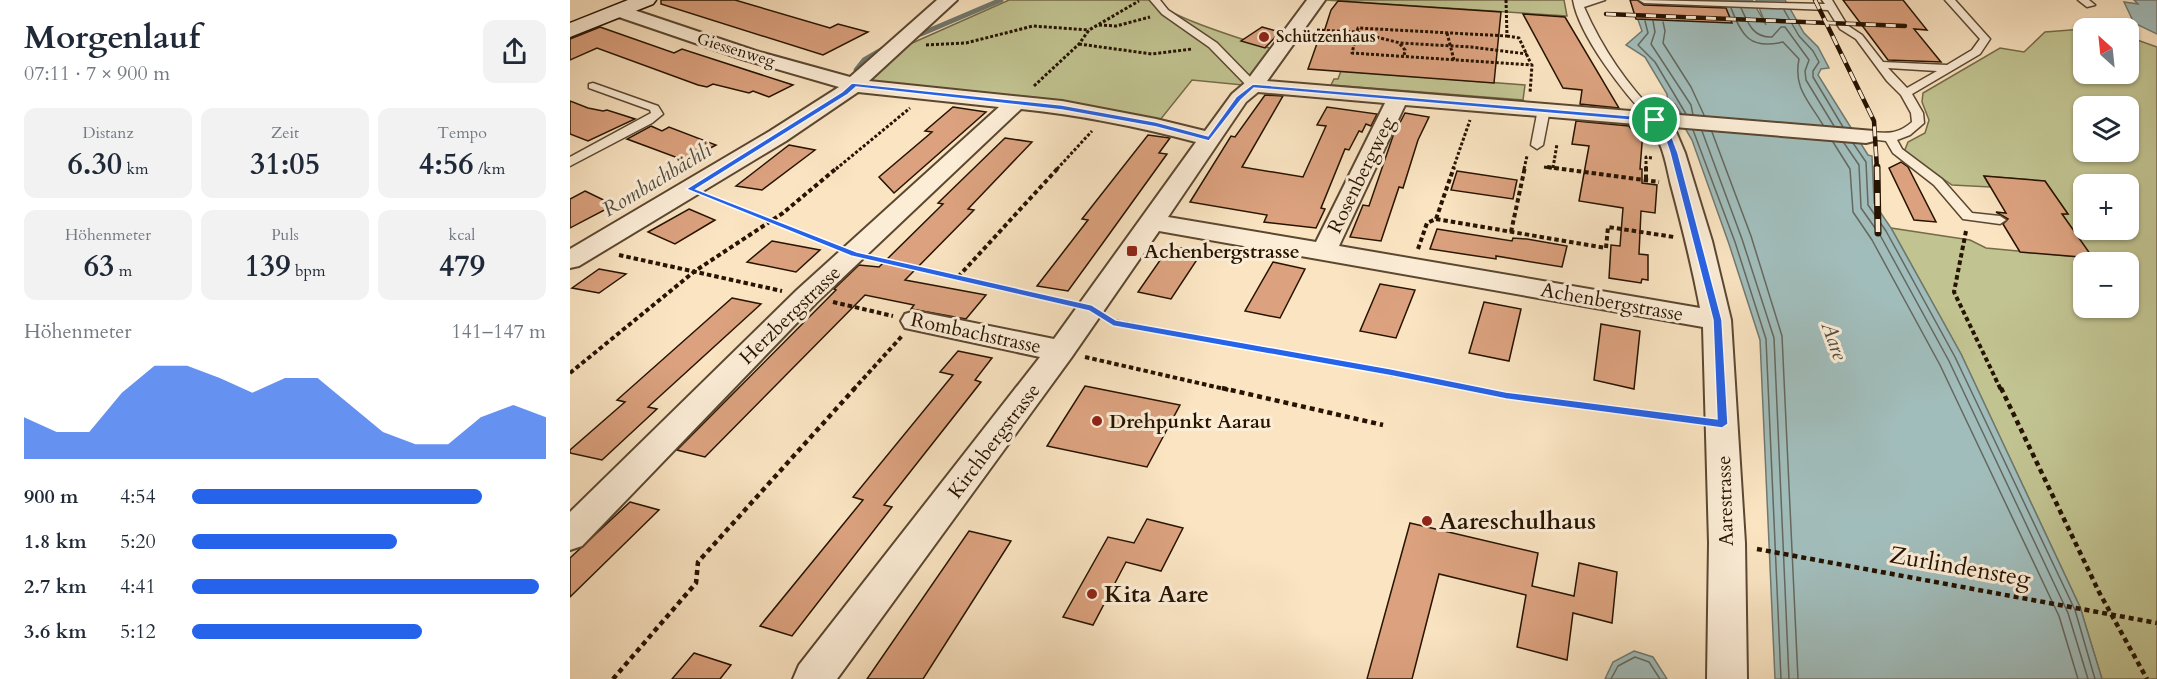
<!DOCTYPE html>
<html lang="de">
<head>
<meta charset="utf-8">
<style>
	body { margin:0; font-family:Cardo,serif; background:#f2f2f3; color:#1f2937; height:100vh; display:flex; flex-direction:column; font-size:22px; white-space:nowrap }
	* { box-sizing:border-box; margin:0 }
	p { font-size:20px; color:#747a83 }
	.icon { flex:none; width:33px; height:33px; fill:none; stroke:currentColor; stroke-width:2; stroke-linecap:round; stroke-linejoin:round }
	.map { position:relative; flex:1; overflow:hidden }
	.side { display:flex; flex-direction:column; background:#fff; width:570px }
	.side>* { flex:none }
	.needle { width:39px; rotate:333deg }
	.tools { position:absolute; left:1503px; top:18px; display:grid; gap:12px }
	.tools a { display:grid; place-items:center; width:66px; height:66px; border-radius:12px; background:#fff; box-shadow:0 2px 4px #0004; font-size:30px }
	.pin { position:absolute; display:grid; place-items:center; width:51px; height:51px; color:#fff; margin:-26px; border:3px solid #fff; border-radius:50%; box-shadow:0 2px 6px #0007 }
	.round { display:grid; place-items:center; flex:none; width:63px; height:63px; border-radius:12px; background:#f2f2f3 }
	.overview { display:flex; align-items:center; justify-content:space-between; height:102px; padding:0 24px }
	h1 { font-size:33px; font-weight:700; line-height:45px }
	.stats { display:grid; grid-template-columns:repeat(3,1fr); gap:9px; height:102px; padding:6px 24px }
	.stats div { display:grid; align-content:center; border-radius:12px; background:#f2f2f3; text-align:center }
	.stats b { font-size:30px; font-weight:700 }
	.stats small { font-size:16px; font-weight:400 }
	.stats p { font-size:16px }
	.chart { height:168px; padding:12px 24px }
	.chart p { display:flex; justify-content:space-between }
	.chart svg { width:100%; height:108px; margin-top:6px; fill:#2563eb; opacity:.7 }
	ul { padding:0 24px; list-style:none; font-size:20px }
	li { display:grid; grid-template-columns:96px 72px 1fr; align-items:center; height:45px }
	li i { height:15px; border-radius:8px; background:#2563eb }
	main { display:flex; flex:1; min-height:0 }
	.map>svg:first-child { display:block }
	.green { fill:#c1c391; stroke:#746b48; stroke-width:1.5; fill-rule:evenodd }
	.water { fill:#a1bdbb; stroke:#707970; stroke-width:1.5 }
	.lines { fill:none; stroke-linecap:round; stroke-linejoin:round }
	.shore { stroke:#64685e; stroke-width:1.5 }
	.stream { stroke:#707970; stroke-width:5 }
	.building { fill:#dca27f; stroke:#261300; stroke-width:1.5 }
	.lane-casing { stroke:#5b4730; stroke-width:3 }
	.street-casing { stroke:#5b4730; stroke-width:4 }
	.secondary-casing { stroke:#261300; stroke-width:3 }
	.path-far2 { stroke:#261300; stroke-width:3; stroke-dasharray:3 2; stroke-linecap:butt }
	.path-far1 { stroke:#261300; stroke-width:4; stroke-dasharray:4.5 3; stroke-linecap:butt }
	.path { stroke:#261300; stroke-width:4.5; stroke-dasharray:5 4; stroke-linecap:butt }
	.lane { fill:#fcedd7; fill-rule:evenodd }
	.street { fill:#fcedd7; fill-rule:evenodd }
	.secondary { fill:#fcedd7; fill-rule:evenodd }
	.rail-far1-casing { stroke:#261300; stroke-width:4.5 }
	.rail-casing { stroke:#261300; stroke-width:7 }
	.rail-far1 { stroke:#fcedd7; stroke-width:3; stroke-dasharray:10; stroke-linecap:butt }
	.rail { stroke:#fcedd7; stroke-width:4.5; stroke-dasharray:13; stroke-linecap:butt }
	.route { fill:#2563eb; stroke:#fff; stroke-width:1.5; fill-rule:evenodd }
	.poi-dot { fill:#8f2418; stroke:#fcedd7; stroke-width:2 }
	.labels { text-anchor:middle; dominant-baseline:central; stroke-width:6; stroke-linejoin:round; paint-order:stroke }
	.far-poi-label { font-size:16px; font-weight:bold; fill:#261300; stroke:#fcedd7; text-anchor:start }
	.far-street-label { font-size:16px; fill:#261300; stroke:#fcedd7 }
	.street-label { font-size:20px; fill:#261300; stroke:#fcedd7 }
	.poi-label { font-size:20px; font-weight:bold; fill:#261300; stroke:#fcedd7; text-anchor:start }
	.water-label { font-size:21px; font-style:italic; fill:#514e41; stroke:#fcedd7 }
	.near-poi-label { font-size:24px; font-weight:bold; fill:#261300; stroke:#fcedd7; text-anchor:start }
	.near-street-label { font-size:24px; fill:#261300; stroke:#fcedd7 }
</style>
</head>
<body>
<main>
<section class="side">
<div class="overview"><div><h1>Morgenlauf</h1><p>07:11 · 7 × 900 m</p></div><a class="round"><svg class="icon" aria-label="share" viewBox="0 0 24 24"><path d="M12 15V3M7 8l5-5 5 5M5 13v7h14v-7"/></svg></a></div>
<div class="stats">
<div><p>Distanz</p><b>6.30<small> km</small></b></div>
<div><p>Zeit</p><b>31:05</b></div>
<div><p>Tempo</p><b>4:56<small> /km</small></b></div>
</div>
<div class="stats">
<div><p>Höhenmeter</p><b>63<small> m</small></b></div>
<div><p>Puls</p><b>139<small> bpm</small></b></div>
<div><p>kcal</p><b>479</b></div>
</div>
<div class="chart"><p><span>Höhenmeter</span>141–147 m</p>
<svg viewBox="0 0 160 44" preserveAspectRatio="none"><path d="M0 44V27L10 33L20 33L30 17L40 6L50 6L60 11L70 17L80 11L90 11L100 22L110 33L120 38L130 38L140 27L150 22L160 27V44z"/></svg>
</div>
<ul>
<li><b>900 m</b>4:54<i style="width:82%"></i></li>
<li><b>1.8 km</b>5:20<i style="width:58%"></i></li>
<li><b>2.7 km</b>4:41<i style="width:98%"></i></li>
<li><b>3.6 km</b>5:12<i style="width:65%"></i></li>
</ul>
</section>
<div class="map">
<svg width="1587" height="679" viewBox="0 0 1587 679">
	<rect width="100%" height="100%" fill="#fae4c2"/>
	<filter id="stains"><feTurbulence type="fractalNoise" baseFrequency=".00333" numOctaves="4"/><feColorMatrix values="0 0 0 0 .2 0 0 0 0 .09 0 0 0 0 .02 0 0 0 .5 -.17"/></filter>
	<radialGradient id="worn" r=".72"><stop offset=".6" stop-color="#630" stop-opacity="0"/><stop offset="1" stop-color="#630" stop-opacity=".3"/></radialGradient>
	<g class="green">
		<path d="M439,0H585C598,18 683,42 708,51L683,86L622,80L586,125L301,86L293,75L313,56Z"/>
		<polygon points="755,0 994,0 997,16"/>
		<path d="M1513,29L1514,74H1558L1559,37L1587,47V679H1532L1510,607L1391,354L1321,228L1400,240L1416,248L1522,258L1492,214H1498L1475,181L1414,176L1420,187L1382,185L1334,152L1338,142L1355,133L1359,120L1352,102L1353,93L1430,48L1454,52L1475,32ZM1514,106H1558V152H1514ZM1514,184H1558V230H1514ZM1514,262H1558V308H1514Z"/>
		<polygon points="771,71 955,85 953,100 761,85 764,79 768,79"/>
	</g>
	<g class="water">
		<polygon points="1061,0 1182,0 1196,25 1186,0 1215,0 1234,33 1248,47 1259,68 1251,69 1248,75 1298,155 1302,156 1304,203 1321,228 1391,354 1510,607 1532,679 1205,679 1190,340 1159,244 1122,140 1115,128 1100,114 1111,113 1105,104 1098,104 1097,94 1075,57 1056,45 1072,31"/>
		<polygon points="1564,0 1587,0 1587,34 1564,23 1554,2 1568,4"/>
		<polygon points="1064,651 1083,657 1097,679 1035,679 1043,662"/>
	</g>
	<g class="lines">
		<g class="shore">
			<path d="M1161,8C1172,36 1180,50 1213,42L1229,59C1223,88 1239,101 1253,125"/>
			<path d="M1171,8C1178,23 1183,38 1202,37L1211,27H1215L1239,60L1235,71L1236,80L1264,126"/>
			<polyline points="1214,10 1229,36 1243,51 1249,62 1243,71 1243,77 1273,127"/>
			<polyline points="1075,21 1078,33 1068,45 1085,62 1116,114"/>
			<polyline points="1083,21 1085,32 1081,44 1121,105 1123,115"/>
			<polyline points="1093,22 1095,31 1093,43 1121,87 1134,115"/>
			<polyline points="1123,130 1165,242 1196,339 1211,679"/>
			<polyline points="1132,131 1172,239 1204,338 1219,679"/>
			<polyline points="1142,132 1181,236 1212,336 1228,679"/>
			<polyline points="1263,142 1280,169 1283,212 1302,240 1370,365 1489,616 1508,679"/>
			<polyline points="1274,143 1289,165 1291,208 1310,235 1379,361 1498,613 1518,679"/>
			<polyline points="1283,143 1296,162 1298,205 1316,231 1385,357 1505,610 1525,679"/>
			<polyline points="1041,679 1048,666 1065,657 1079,662 1090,679"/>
		</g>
		<g class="stream">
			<polyline points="351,34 431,0"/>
			<polyline points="286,70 294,60 313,49"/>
		</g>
	</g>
	<g class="building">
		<polygon points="91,0 165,0 260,28 268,24 298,32 253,55 91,4"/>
		<polygon points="1060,0 1067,0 1074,5 1156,8 1162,23 1066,19"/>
		<polygon points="1273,0 1333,0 1357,30 1344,29 1371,62 1318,60"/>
		<polygon points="768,1 931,12 924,83 738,69 751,32 754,32 761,10"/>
		<polygon points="953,14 995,17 1049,108 1010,104 1012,90 993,88"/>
		<polygon points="30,27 104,53 112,49 223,85 199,97 183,91 179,93 143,84 137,87 128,85 27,48 0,60 0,39"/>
		<polygon points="692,27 710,32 695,48 671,41"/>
		<polygon points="695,95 713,96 672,167 733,177 756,126 747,125 757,107 807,114 801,126 796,124 792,132 789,131 779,150 775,149 751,208 755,209 746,228 694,222 697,215 620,202 661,136 665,137"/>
		<polygon points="0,101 18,108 33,111 37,110 65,119 18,141 0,134"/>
		<polygon points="383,107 416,112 324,193 309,177 362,132 355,131"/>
		<polygon points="835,113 859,117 848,140 833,188 829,187 811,241 780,237 793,205 799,206 823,136"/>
		<polygon points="1006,121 1059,126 1061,129 1073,131 1070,169 1072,169 1072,183 1087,185 1085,213 1071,211 1069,254 1078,255 1078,280 1072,279 1071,283 1039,278 1041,245 1050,246 1053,208 1009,201 1019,146 1002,144"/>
		<polygon points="81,126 92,131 99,127 146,145 116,161 57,139"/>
		<polygon points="578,135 600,138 589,153 597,154 535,240 498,291 467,286 518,220 512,219"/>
		<polygon points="435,138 462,142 398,209 404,210 335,280 416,295 396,319 341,309 344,305 295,295 135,457 107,450 266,290 264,289 289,265 309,267 373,204 368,203"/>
		<polygon points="219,145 245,150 192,190 166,186"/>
		<polygon points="1331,162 1338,167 1366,222 1344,220 1319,168"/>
		<polygon points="887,171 947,180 943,199 881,190"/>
		<polygon points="1414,176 1475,181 1498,214 1492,214 1523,258 1450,252 1433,224 1438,219 1426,212 1436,213"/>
		<polygon points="15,191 44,205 0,228 0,199"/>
		<polygon points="119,209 145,220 105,244 78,232"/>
		<polygon points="867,229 942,241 943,238 957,239 997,246 992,267 926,256 926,259 860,249"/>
		<polygon points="202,241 250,250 226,272 177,262"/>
		<polygon points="600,246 632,252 601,299 568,292"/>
		<polygon points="703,262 735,269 710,318 675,311"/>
		<polygon points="29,269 56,274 29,293 2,288"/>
		<polygon points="810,284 845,290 826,338 790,331"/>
		<polygon points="162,298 191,304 78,407 87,409 32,460 0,453 0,450 55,402 47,400"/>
		<polygon points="914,302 951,309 939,361 899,353"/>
		<polygon points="1031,324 1070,331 1064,389 1024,380"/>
		<polygon points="388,351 422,358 405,380 411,382 314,505 322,507 222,636 190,626 293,500 283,497 383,375 370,372"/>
		<polygon points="515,386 610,405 577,467 477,446"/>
		<polygon points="60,502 89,510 0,597 0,558"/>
		<polygon points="577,519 613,528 591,571 556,562 523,625 493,617 538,537 564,543"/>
		<polygon points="840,523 968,553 962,586 1004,596 1009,563 1047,572 1042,623 1003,613 997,660 947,647 956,595 869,574 842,679 797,679"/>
		<polygon points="399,531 441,541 353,679 297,679"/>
		<polygon points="124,653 161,665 150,679 102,679"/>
	</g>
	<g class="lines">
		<g class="lane-casing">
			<g id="lane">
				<polygon points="580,0 590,0 598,10 647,43 687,84 687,88 679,88 639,47 592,14"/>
				<path d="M1003,0H1035L1014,7C1032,48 1057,85 1089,117V121H1081C1055,95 1009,36 1003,0Z"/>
				<path d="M1069,0L1255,4L1252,0H1262L1277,25L1292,35L1313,62L1377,65L1402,50L1410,39L1375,0H1385L1420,39L1410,54L1342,94L1353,113L1354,123L1340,135L1327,140L1332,149L1372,179L1402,213L1430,216L1436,220L1430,224L1393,219L1364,185L1323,153L1316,141L1292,138L1290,136C1303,126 1320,142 1342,122L1341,113L1331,95L1317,81L1286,39L1270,29L1258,10L1074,3ZM1318,68L1367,71L1337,88Z"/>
				<polygon points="1508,0 1519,0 1525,5 1517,7"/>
				<polygon points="23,83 88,106 93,114 82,123 0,166 0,157 81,113 80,110 19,88 19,84"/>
				<polygon points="974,106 980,109 973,145 967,149 961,145 968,109"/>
			</g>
		</g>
		<g class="street-casing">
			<path id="street" d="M367,0H387L299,81L492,101L586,119L635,131L662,94L676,82L737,0H755L697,81L1304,131L1307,136L1304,141L1296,143L1104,127L1115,153L1142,241L1161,320L1175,543L1177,679H1137L1139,543L1133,327L589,231L501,358L267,679H223L229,665L470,357L335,328L331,321L335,314L345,311L484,339L626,142C569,127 510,115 451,109L247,302L12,546L0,550V512L227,290L429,107L288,92L216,141L9,266L0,268V249L200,131L269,87L172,59L43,15L40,11L43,7H55L186,51L280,77ZM688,92L815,103L746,242L598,217L676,102ZM835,105L1078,125C1093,141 1096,164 1101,185C1112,226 1122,266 1130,308L769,246Z"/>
		</g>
		<g class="secondary-casing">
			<polygon id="secondary" points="58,0 86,0 83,4 0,37 0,23"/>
		</g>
		<g class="path-far2">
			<polyline points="936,0 937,36 788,28 782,53 962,65 960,93"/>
			<polyline points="529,25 546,26 580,17"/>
			<polyline points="747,30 787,32 830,43 901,47 957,54"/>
			<polyline points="877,33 884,60"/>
			<polyline points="937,36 949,38 961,64"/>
			<polyline points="509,44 582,54 622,49"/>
			<polyline points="830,44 835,50 834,56"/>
			<polyline points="356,45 396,43 463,26 519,30"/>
			<polyline points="464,86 509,44 519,30 569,1"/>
			<polyline points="974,167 989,169"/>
			<polyline points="983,168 987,144"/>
			<polyline points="266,169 340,108"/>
			<polyline points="487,169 522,131"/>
			<polyline points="883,169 900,120"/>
			<polyline points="954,169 957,156"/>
			<polyline points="1076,169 1076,157 1082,158"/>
		</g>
		<g class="path-far1">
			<polyline points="977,167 1089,182"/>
			<polyline points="1076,167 1076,181"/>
			<polyline points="143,198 261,245"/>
			<polyline points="866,219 1036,248 1038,227 1104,237"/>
			<polyline points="1396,231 1384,292 1431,390"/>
			<polyline points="941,232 955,167"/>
			<polyline points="848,249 857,223 866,219 884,167"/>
			<polyline points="49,255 212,291"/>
			<polyline points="309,259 497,304"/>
			<polyline points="388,277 489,167"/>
			<polyline points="263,302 323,316"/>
			<polyline points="539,320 903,390"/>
			<polyline points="515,357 659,390"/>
			<polyline points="0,373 125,271 213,213 268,167"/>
			<polyline points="283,390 332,336"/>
		</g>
		<g class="path">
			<polyline points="652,388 813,425"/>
			<polyline points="896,388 936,396 1126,421"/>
			<polyline points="1431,388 1529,592 1577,679"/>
			<polyline points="1187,549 1587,623"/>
			<polyline points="43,679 126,583 128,562 285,388"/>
		</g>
		<use href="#lane" class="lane"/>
		<use href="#street" class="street"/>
		<use href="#secondary" class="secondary"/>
		<g class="rail-far1-casing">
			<g id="rail-far1">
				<polyline points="1245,0 1304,121 1307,169"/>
				<polyline points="1036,14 1335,26"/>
			</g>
		</g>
		<g class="rail-casing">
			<polyline id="rail" points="1307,167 1308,233"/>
		</g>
		<use href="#rail-far1" class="rail-far1"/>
		<use href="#rail" class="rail"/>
	</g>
	<path class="route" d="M282,83L492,105L586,122L638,136L666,97L683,84L1087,118L1100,132L1108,153L1152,320L1158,424L1152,428L936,399L822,376L543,326L519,311L281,256L116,189L272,92ZM286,87L492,110L586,127L639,141L671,100L684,88L1083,122L1093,132L1100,153L1143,320L1147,419L936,392L822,369L546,320L522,305L287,252L126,189L277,95Z"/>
	<g class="poi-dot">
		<circle cx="694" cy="37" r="6"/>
		<rect x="556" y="245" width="12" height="12" rx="3"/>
		<circle cx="527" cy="421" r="6"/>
		<circle cx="857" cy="521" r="6"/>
		<circle cx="522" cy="594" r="6"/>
	</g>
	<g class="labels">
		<g class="far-poi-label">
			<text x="706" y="37">Schützenhaus</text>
		</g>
		<g class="far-street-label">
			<text transform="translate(166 50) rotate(17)">Giessenweg</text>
		</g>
		<g class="street-label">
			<text transform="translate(791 175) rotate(-64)">Rosenbergweg</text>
			<text transform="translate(1042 302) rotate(10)">Achenbergstrasse</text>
			<text transform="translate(220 315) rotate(-44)">Herzbergstrasse</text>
			<text transform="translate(406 333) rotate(12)">Rombachstrasse</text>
			<text transform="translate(424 441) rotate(-53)">Kirchbergstrasse</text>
			<text transform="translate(1155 501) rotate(-92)">Aarestrasse</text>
		</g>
		<g class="poi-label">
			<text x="574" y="251">Achenbergstrasse</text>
			<text x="539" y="421">Drehpunkt Aarau</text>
		</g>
		<g class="water-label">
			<text transform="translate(87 180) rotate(-31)">Rombachbächli</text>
			<text transform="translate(1264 341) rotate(70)">Aare</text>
		</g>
		<g class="near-poi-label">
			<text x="869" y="521">Aareschulhaus</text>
			<text x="534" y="594">Kita Aare</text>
		</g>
		<g class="near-street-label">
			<text transform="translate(1390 567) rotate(10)">Zurlindensteg</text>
		</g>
	</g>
	<rect width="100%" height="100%" filter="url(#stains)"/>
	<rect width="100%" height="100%" fill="url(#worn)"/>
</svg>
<div class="tools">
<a><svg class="needle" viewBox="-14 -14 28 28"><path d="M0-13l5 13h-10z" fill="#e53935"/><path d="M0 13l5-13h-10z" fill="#747a83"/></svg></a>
<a><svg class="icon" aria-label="layers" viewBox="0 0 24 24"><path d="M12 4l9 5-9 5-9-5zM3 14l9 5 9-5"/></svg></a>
<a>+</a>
<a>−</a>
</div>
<div class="pin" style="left:1085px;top:120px;background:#1e9e55"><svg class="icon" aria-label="arrive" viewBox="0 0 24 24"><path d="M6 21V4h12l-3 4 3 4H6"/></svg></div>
</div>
</main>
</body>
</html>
